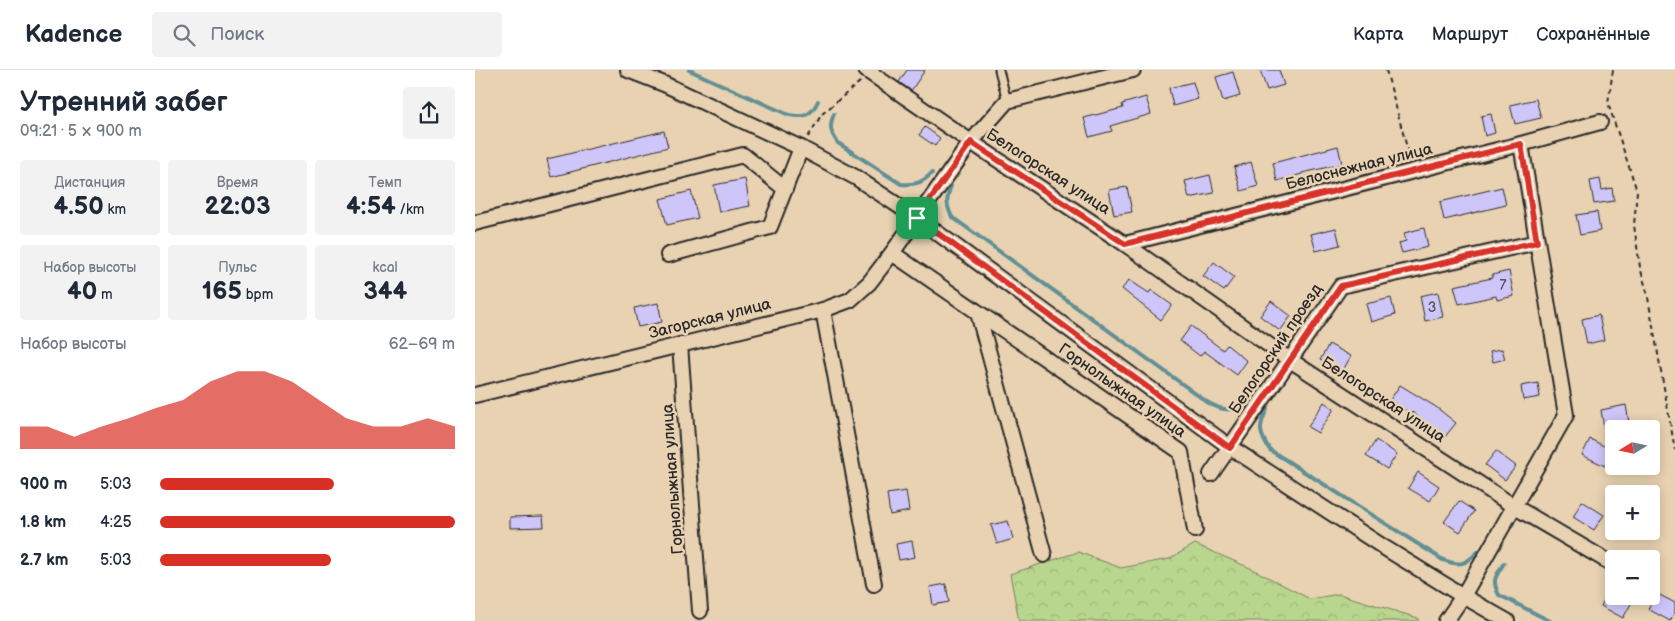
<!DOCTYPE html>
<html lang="ru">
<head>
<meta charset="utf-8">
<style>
	body { margin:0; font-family:"Balsamiq Sans",sans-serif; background:#f2f2f3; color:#1f2937; height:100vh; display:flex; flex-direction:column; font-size:19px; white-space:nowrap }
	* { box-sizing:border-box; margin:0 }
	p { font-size:16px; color:#747a83 }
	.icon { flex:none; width:28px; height:28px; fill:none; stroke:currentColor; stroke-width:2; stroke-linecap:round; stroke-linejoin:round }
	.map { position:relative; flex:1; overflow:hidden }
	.sheet { display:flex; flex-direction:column; background:#fff; width:475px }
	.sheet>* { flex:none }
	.needle { width:32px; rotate:260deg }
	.buttons { position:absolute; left:1130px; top:350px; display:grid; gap:10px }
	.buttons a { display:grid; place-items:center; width:55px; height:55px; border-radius:5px; background:#fff; box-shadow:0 2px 12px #0003; font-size:25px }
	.pin { position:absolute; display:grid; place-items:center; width:42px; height:42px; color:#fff; margin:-21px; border-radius:10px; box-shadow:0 2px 8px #0006 }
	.round { display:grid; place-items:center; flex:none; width:52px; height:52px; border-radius:5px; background:#f2f2f3 }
	.summary { display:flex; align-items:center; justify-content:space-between; height:85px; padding:0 20px }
	h1 { font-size:28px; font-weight:700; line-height:38px }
	.figures { display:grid; grid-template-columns:repeat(3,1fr); gap:8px; height:85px; padding:5px 20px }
	.figures div { display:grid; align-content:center; border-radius:5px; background:#f2f2f3; text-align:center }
	.figures b { font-size:25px; font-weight:700 }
	.figures small { font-size:14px; font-weight:400 }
	.figures p { font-size:14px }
	.chart { height:140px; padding:10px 20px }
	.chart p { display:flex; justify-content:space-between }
	.chart svg { width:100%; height:90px; margin-top:5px; fill:#d93025; opacity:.7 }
	ul { padding:0 20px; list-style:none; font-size:16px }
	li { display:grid; grid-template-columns:80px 60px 1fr; align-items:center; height:38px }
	li i { height:12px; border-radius:6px; background:#d93025 }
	header { display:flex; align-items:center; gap:30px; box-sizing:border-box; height:70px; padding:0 25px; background:#fff; border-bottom:1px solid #e0e1e3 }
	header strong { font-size:24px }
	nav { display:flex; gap:28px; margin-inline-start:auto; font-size:18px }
	.search { width:350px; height:45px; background:#f2f2f3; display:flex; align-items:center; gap:12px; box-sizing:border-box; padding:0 18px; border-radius:5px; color:#747a83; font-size:19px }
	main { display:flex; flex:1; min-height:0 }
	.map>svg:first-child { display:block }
	.forest { fill:url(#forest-crowns); stroke:#72805c }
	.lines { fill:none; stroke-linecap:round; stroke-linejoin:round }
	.stream { stroke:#609095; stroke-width:4 }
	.building { fill:#cec6f8; stroke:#2b2b2b }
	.lane-casing { stroke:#2b2b2b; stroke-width:11 }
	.street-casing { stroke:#2b2b2b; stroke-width:18 }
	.path { stroke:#2b2b2b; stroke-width:2; stroke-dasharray:5 4; stroke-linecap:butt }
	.lane { stroke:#e9d2b2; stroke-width:7 }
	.street { stroke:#e9d2b2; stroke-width:14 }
	.route-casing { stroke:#fff; stroke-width:10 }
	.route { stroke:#d93025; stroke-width:6 }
	.labels { text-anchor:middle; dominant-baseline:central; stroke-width:5; stroke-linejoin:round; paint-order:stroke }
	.number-label { font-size:14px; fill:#54525e }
	.street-label { font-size:16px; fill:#2b2b2b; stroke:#e9d2b2 }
</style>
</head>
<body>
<header>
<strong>Kadence</strong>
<div class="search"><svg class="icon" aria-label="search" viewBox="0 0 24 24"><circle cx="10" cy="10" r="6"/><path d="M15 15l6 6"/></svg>Поиск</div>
<nav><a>Карта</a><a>Маршрут</a><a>Сохранённые</a></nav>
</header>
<main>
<section class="sheet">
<div class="summary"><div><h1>Утренний забег</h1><p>09:21 · 5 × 900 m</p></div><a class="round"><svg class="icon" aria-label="share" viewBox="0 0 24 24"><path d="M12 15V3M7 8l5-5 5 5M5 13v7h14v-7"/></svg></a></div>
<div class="figures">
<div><p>Дистанция</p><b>4.50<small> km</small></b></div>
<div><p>Время</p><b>22:03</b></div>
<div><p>Темп</p><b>4:54<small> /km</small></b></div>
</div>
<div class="figures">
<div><p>Набор высоты</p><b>40<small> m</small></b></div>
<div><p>Пульс</p><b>165<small> bpm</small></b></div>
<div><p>kcal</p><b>344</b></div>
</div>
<div class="chart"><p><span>Набор высоты</span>62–69 m</p>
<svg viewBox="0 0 160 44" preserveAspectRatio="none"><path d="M0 44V33L10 33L20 38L30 33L40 29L50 24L60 20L70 11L80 6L90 6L100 11L110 20L120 29L130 33L140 33L150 29L160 33V44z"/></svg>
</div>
<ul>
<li><b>900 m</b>5:03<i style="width:59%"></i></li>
<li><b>1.8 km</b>4:25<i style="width:100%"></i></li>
<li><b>2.7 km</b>5:03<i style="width:58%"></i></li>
</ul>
</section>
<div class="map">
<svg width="1200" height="551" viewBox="0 0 1200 551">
	<defs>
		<pattern id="forest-crowns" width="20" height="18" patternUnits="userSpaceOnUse" patternTransform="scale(1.25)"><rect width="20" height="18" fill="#b9d68e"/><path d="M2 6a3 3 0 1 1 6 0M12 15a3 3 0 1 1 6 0" fill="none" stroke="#9fb87b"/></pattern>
	</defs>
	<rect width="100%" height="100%" fill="#e9d2b2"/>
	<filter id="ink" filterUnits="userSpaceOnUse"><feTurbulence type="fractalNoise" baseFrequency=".02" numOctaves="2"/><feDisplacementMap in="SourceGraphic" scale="10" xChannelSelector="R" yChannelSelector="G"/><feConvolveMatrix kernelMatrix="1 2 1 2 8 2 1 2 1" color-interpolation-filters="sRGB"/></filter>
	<g filter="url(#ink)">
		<polygon class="forest" points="720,474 775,498 835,529 864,524 943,548 943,551 544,551 535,504 603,482 646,498 694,489"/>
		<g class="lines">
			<g class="stream">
				<path d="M214,0L314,45C329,48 336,46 343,31"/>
				<path d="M359,44C354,56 355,62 363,73L426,114C441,115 447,113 457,103"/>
				<path d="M476,116C471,128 471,135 477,147L732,332C750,343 761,342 778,329"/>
				<path d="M792,339C783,357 784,364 795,380L968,490C985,496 990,495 1003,482"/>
				<path d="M1029,493C1021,506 1016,510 1024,525L1075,551"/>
			</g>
		</g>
		<g class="building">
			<polygon points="432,0 450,0 436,21 424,12"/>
			<polygon points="785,0 804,0 809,15 792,20"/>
			<polygon points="758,2 765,26 748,31 741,7"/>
			<polygon points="718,12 723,29 698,36 694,18"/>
			<polygon points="671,27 676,44 635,56 637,61 614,67 609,48 648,38 647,34"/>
			<polygon points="1061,29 1066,48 1040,54 1035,35"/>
			<polygon points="1016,44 1020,63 1010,66 1006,46"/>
			<polygon points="450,57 465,68 460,76 444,65"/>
			<polygon points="189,61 193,77 76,107 72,89"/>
			<polygon points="863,76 867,94 827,103 827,104 802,111 798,93"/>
			<polygon points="776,92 783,116 766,121 759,97"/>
			<polygon points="735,105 739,123 714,128 710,111"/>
			<polygon points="270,109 275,136 244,142 239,115"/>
			<polygon points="1125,109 1127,120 1137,118 1139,131 1119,134 1115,111"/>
			<polygon points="652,117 657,142 639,145 634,120"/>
			<polygon points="1027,117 1031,135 969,150 965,132"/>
			<polygon points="216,121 223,148 192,155 185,129"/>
			<polygon points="1122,142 1125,161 1105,165 1101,145"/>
			<polygon points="861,158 865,175 841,181 836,164"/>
			<polygon points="949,158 953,177 927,183 924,173 931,171 929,163"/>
			<polygon points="739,192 759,207 749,221 728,206"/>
			<polygon points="1034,201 1039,226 1022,230 1021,226 984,234 979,216 1017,208 1017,205"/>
			<polygon points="654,210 674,223 676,220 697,235 686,250 647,219"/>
			<polygon points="963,222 968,247 950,251 945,226"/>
			<polygon points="916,228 920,245 896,252 891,234"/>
			<polygon points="796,231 816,246 805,261 785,246"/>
			<polygon points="183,233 187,252 163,257 159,238"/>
			<polygon points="1124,245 1129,270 1112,274 1107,249"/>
			<polygon points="716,256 748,280 752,275 772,291 762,305 729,281 725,286 705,271"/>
			<polygon points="854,274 876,286 867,302 845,290"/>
			<polygon points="1027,279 1030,289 1018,292 1015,281"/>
			<polygon points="1063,313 1065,327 1048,330 1046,316"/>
			<polygon points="925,315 961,337 981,353 969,368 937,342 936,344 915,330"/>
			<polygon points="849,332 859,339 843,363 833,357"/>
			<polygon points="1151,335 1154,353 1129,358 1126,340"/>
			<polygon points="1115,369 1137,380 1130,396 1107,385"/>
			<polygon points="901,370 922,384 912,399 891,386"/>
			<polygon points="1021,381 1041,396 1030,410 1010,395"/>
			<polygon points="943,402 964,416 955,431 933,418"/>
			<polygon points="431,421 434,441 415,445 412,424"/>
			<polygon points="984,431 999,441 985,462 969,452"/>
			<polygon points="1107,431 1129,445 1119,460 1098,447"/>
			<polygon points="68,446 69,457 35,458 35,447"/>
			<polygon points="533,451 538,469 522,474 516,455"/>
			<polygon points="437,471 440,487 424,490 421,474"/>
			<polygon points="1139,511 1139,526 1147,526 1157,532 1148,548 1126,536"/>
			<polygon points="471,514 474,532 458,535 455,517"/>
			<polygon points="1181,523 1200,533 1200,542 1195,551 1173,539"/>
		</g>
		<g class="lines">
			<g class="lane-casing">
				<polyline id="lane" points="524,0 532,31"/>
			</g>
			<g class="street-casing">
				<g id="street">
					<polyline points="153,0 189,14 326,78 380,107 442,148 755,377 910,478 988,526 1032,551"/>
					<polyline points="391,0 496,72 650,174 815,290 1040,437 1139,495"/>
					<polyline points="0,153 268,85 310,119"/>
					<polyline points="650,174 1046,74 1125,52"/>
					<polyline points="417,183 706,382 720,460"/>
					<polyline points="193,185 295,157 326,78"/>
					<polyline points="348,240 399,514"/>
					<polyline points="503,243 569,485"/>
					<polyline points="205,275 225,541"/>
					<polyline points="0,325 348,240 375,230 394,213 417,183 496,72 532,31 658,0"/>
					<polyline points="736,404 866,216 1062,172"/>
					<polyline points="971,551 988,526 1091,345 1046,74"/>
				</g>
			</g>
			<g class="path">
				<polyline points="911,0 935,89"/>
				<polyline points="1138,0 1133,33 1162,121 1159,155 1165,197 1172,222 1200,380"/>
				<polyline points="333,67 347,44 386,11"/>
			</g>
			<use href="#lane" class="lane"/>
			<use href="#street" class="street"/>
		</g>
	</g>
	<g class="lines" filter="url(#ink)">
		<g class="route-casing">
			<polygon id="route" points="496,72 650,174 1046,74 1062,172 866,216 755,378 442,148"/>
		</g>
		<use href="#route" class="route"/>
	</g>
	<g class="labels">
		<g class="number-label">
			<text x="1028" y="215">7</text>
			<text x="957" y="237">3</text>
		</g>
		<g class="street-label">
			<text transform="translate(884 97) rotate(-14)">Белоснежная улица</text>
			<text transform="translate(573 102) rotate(33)">Белогорская улица</text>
			<text transform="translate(235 249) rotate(-14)">Загорская улица</text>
			<text transform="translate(801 279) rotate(-56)">Белогорский проезд</text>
			<text transform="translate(647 321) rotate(35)">Горнолыжная улица</text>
			<text transform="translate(908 330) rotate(33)">Белогорская улица</text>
			<text transform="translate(198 409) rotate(-94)">Горнолыжная улица</text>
		</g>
	</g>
</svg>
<div class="buttons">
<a><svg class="needle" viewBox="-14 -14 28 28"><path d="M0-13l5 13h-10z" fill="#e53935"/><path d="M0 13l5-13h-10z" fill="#747a83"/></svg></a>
<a>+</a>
<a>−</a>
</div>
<div class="pin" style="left:442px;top:148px;background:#1e9e55"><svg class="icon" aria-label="arrive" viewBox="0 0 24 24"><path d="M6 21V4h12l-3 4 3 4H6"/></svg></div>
</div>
</main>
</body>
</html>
